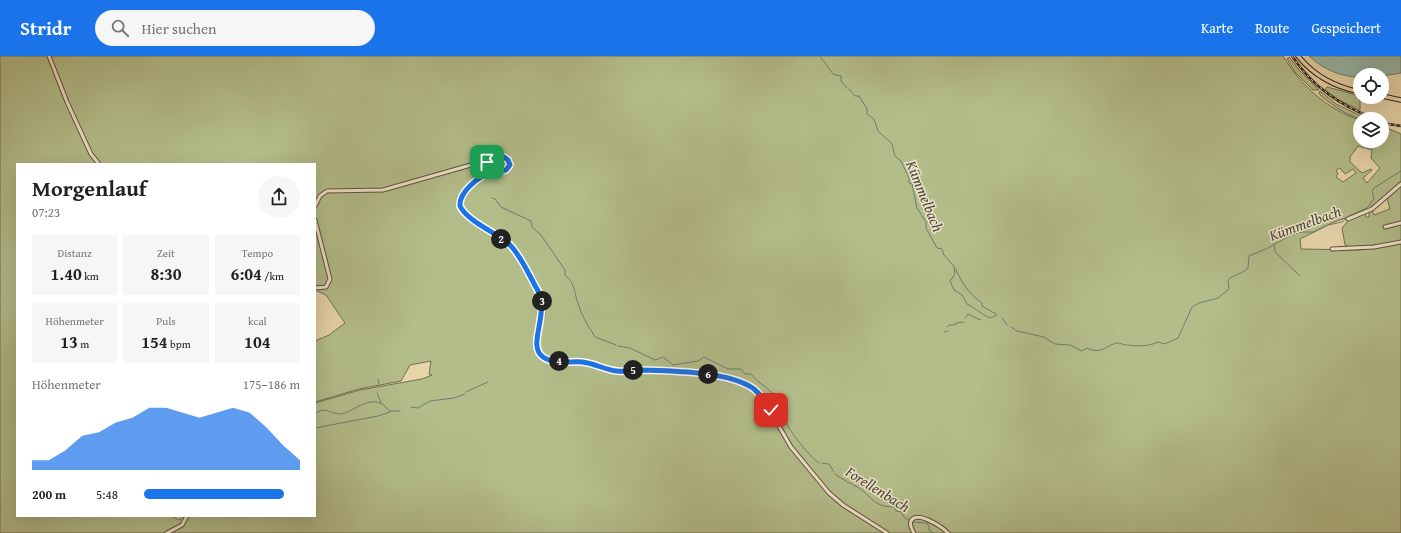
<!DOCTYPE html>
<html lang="de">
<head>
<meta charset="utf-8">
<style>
	body { margin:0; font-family:"Gentium Book Plus",serif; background:#f6f6f6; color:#222; height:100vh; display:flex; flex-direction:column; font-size:15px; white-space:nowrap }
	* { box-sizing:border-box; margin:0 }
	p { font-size:13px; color:#767676 }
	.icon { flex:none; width:22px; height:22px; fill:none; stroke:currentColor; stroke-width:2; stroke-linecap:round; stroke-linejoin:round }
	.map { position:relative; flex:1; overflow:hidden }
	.drawer { position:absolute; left:16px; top:107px; width:300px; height:354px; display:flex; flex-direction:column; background:#fff; border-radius:0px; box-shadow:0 4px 16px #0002 }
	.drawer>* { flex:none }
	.controls { position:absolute; left:1353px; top:12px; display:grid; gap:8px }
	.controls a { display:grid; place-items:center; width:36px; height:36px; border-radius:50%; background:#fff; box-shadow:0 4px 16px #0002; font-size:20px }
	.pin { position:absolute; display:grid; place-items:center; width:34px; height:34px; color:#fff; margin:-17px; border-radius:8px; box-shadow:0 2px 6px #0006 }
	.km { position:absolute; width:20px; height:20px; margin:-10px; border-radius:50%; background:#222; color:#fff; font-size:11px; line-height:20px; text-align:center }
	.round { display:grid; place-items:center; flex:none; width:42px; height:42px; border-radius:21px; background:#f6f6f6 }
	.headline { display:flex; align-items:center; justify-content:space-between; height:68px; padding:0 16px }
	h1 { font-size:22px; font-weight:700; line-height:30px }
	.stats { display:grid; grid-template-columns:repeat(3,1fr); gap:6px; height:68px; padding:4px 16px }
	.stats div { display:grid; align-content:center; border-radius:0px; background:#f6f6f6; text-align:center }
	.stats b { font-size:17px; font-weight:700 }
	.stats small { font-size:11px; font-weight:400 }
	.stats p { font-size:11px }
	.chart { height:112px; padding:8px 16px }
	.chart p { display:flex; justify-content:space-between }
	.chart svg { width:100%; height:72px; margin-top:4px; fill:#1a73e8; opacity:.7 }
	ul { padding:0 16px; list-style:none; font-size:13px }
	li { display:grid; grid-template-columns:64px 48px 1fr; align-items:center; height:30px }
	li i { height:10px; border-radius:5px; background:#1a73e8 }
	header { display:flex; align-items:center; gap:24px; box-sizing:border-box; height:56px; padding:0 20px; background:#1a73e8; color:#fff }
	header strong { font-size:19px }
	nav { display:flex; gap:22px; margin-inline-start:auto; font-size:14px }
	.search { width:280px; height:36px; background:#f6f6f6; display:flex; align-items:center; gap:10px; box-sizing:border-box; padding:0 14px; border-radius:22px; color:#767676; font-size:15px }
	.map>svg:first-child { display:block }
	.green { fill:#b3bd8a; stroke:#717052; fill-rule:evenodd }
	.water { fill:#97b8a8; stroke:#6d7d70 }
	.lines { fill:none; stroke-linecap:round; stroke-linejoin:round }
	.stream { stroke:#6d7d70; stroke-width:1 }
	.minor-casing { stroke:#5d503e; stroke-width:5 }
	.major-casing { stroke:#2f241b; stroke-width:5.5 }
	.minor { stroke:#efe3c7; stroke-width:3 }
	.major { stroke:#e7d4a9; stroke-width:3.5 }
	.rail-casing { stroke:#2f241b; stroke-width:2.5 }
	.rail { stroke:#efe3c7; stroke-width:1; stroke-dasharray:3; stroke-linecap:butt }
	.route-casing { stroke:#fff; stroke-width:8 }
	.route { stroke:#1a73e8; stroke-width:5 }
	.labels { text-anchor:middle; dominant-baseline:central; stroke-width:3; stroke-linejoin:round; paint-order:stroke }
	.water-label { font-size:15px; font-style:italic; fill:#49493e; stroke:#efe3c7 }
</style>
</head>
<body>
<header>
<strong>Stridr</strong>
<div class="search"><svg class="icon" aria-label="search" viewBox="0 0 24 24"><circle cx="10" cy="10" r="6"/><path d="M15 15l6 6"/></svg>Hier suchen</div>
<nav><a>Karte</a><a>Route</a><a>Gespeichert</a></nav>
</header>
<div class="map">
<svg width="1401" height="477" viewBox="0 0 1401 477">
	<rect width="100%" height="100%" fill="#e7d4a9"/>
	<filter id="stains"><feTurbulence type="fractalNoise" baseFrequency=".005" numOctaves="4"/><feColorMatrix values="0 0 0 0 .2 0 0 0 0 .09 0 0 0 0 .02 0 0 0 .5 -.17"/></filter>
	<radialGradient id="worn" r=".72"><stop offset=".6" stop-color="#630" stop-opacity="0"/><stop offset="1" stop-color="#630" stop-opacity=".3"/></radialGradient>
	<g class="green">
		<path d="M0,0H1283C1300,29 1328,54 1360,64V85H1382V70L1401,78V126L1368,154L1334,166L1300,183L1301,193L1359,194L1401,188V477H0ZM1358,90L1372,94L1371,102L1380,112L1367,127L1363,122L1372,114L1371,113L1362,117L1350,106V101ZM17,108H315V234L326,239L345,267L329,279L315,285V346L359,333L401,325L410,309L431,305L429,318L432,319L422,323L360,334L315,347V460H181L180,464L171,460H17ZM1340,112L1345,118L1353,113L1356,117L1343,126L1336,121L1338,118L1336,114Z"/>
		<polygon points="1289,1 1299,14 1319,34 1313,34 1295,16 1287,3"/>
		<polygon points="1327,31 1360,40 1360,54 1339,44 1325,34"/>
		<path d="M1320,35L1336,48L1367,63C1350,63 1334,50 1321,40L1319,37Z"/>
		<path d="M1401,129V166L1383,171L1384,173L1401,169V186C1387,188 1357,196 1345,189L1342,172L1349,164L1365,158L1366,161H1369V157L1372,154L1374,159L1390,153L1387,142Z"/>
	</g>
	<path class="water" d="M1309,0H1401V17L1382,20V19H1360V21C1340,21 1323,13 1309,0Z"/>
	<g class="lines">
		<g class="stream">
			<polyline points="820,0 833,18 841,20 841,25 847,32"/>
			<path d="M849,33L855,40H859L867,53V58L874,63L878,75L892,88L895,100L901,105L909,122V127L912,128L917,152L926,166V172L937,192L942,193L944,199L954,210L955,218L950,225L954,234L962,239L967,248C972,250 983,259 990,262L997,259"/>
			<path d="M492,142L495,143L501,151L531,165L532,171L541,179L565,214V219C576,227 574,239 579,250C581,258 586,266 590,273"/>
			<polyline points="1274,189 1275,195"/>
			<polyline points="1275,196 1300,220"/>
			<path d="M956,213C961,226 969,238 982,247V250L996,258"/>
			<polyline points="965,262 968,258 980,264 981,263"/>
			<polyline points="1002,262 1007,269"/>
			<polyline points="947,271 949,269 955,269 956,267 964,266"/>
			<path d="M1011,271L1017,275L1044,281L1055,288L1070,289L1082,295L1087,292C1101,299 1107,289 1117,287C1120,287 1124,289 1127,289C1138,290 1147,291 1158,286L1165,288L1178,282L1192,251L1199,247L1218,242L1229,233L1228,224C1232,219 1243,218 1248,212L1249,200L1268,192L1291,179L1302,176H1314L1328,169L1342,166L1349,160L1367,152L1374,143L1372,135L1374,132L1401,115"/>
			<polyline points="591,274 595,281 616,289"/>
			<polyline points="944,276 948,275"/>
			<path d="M618,290L630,292L655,304L663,301L673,309L698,305L704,301L728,313H741L745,318H751C759,328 772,334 780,346C784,353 784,359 786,366C789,375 811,402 819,407"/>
			<polyline points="378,323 379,328"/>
			<polyline points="466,336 488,326"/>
			<polyline points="377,337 381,347"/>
			<polyline points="411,351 418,352 430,345 454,342 465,338"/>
			<path d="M315,358C323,350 330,357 339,358C349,359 366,341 380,347C384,348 387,353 390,355H400"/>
			<polyline points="315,372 378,360 390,356"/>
			<polyline points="822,407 829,408 834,416"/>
			<path d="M835,418C843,424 850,427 859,432C868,438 874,448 884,450C887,451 890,450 894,451L896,455L901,456L904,461L910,465"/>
			<polyline points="912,466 927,467 929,470 929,474 934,477"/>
		</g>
		<g class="minor-casing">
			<g id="minor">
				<polyline points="49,0 67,46 91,98 99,108"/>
				<path d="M315,150L320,140L327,135L383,134L499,101L506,102L510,107L508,112C503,116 496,115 490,117C478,121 460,136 460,149L468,159L512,191L538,235L542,246L543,257L536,288L538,295L543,301L553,305L588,307L617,315L644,314L709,318L746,328L762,341L791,391L829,437L843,449L887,477"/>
				<polyline points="1348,163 1372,153 1401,128"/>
				<polyline points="315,164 330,223 326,231 315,232"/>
				<polyline points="1385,171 1401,167"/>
				<polyline points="1332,193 1374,191 1401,186"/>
				<polyline points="167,477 182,469 187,460"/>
				<path d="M914,477C912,473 909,470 911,465C917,454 942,471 948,477"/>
			</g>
		</g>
		<g class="major-casing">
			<g id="major">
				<path d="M1298,0C1314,20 1335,31 1360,36"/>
				<polyline points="1382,40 1401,44"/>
			</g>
		</g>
		<use href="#minor" class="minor"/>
		<use href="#major" class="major"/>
		<g class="rail-casing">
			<g id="rail">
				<path d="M1292,0C1312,30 1342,51 1376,63"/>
				<polyline points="1382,67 1401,70"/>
			</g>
		</g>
		<use href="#rail" class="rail"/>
	</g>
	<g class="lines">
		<g class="route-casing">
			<path id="route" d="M487,106L504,101L508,104L510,109L506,114C501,115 495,115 490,117C478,121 459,136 460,150C467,165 497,177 510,189C521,200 529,219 537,233C551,257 526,289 543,301C554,309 570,305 582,306C594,307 605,314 617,315C625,316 633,314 641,314C671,315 729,315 754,333C761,339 766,346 771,354"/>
		</g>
		<use href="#route" class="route"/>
	</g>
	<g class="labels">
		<g class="water-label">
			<text transform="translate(925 140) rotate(68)">Kümmelbach</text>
			<text transform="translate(1305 167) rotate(-20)">Kümmelbach</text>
			<text transform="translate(878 433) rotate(32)">Forellenbach</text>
		</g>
	</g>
	<rect width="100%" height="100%" filter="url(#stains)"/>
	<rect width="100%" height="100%" fill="url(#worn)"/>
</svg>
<div class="controls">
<a><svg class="icon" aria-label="locate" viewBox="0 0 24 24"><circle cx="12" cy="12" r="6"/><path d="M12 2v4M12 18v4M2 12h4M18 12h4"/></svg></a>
<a><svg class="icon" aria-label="layers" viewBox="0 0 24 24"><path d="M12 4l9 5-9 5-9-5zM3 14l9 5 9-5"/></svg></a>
</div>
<div class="pin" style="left:487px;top:106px;background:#1e9e55"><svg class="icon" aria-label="arrive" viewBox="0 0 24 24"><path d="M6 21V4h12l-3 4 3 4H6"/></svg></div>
<div class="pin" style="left:771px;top:354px;background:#d93025"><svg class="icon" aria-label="check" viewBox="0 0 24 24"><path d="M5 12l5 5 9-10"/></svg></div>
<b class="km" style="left:501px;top:183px">2</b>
<b class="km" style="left:542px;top:245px">3</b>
<b class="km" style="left:559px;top:305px">4</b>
<b class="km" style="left:633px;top:314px">5</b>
<b class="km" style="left:708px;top:318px">6</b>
<section class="drawer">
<div class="headline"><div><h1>Morgenlauf</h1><p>07:23</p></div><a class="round"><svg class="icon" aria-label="share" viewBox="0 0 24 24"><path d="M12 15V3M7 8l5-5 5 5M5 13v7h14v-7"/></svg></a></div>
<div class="stats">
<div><p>Distanz</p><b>1.40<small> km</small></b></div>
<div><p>Zeit</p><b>8:30</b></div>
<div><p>Tempo</p><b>6:04<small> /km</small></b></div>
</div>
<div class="stats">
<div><p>Höhenmeter</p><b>13<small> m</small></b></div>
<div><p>Puls</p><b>154<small> bpm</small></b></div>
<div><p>kcal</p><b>104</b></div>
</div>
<div class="chart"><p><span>Höhenmeter</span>175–186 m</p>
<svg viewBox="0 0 160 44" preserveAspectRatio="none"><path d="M0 44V38L10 38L20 32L30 23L40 21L50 15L60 12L70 6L80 6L90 9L100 12L110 9L120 6L130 9L140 18L150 29L160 38V44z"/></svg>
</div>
<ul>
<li><b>200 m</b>5:48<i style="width:90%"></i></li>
</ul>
</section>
</div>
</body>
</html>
